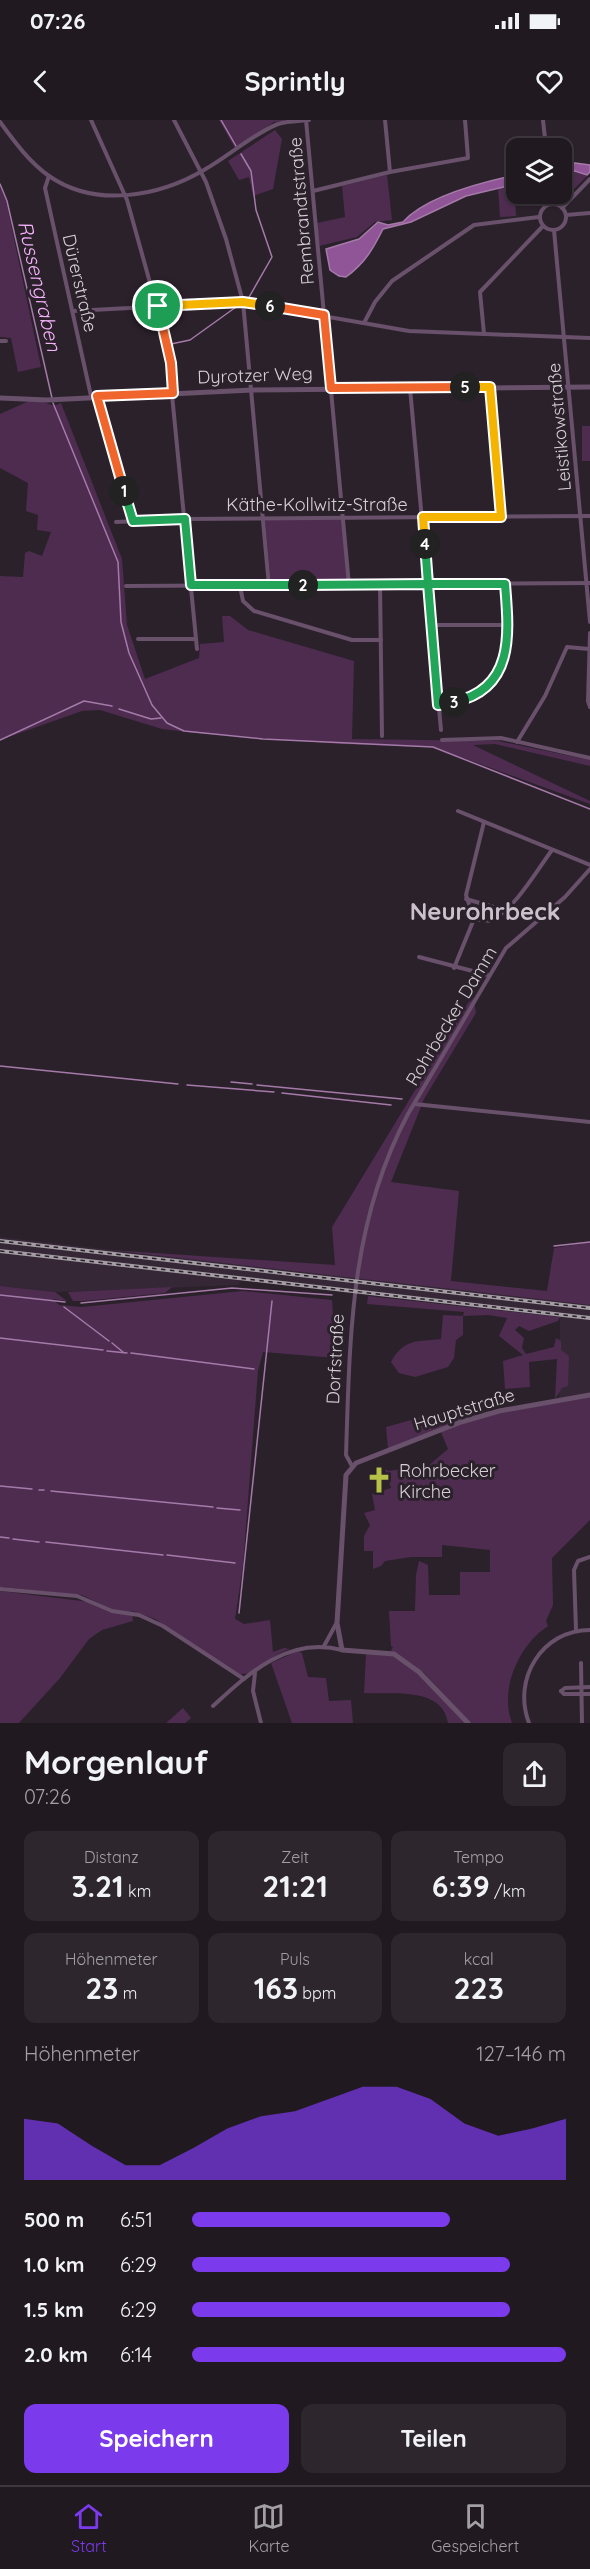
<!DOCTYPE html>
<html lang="de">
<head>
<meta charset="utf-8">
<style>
	body { margin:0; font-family:Quicksand,sans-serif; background:#2d262d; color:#f1f3f6; height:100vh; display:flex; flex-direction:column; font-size:22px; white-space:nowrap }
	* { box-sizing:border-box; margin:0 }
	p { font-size:20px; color:#a2a0a5 }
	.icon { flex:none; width:33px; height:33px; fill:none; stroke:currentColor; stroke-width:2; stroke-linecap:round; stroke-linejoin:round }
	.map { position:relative; height:1603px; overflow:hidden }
	.details { display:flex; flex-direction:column; background:#201920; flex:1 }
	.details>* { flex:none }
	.buttons { position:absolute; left:506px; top:18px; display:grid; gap:12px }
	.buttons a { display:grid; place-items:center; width:66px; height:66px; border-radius:12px; background:#201920; box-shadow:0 2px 4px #0004,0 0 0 2px #3d383e; font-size:30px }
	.pin { position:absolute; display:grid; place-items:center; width:51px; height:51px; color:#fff; margin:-26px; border:3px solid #fff; border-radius:50%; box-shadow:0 2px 6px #0007 }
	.km { position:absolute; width:30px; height:30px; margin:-15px; border-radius:50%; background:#222; color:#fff; font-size:16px; line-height:30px; text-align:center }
	.round { display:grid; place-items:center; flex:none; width:63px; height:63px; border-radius:12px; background:#2d262d }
	.head { display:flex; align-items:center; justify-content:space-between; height:102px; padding:0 24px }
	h1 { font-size:33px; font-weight:700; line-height:45px }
	.figures { display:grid; grid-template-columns:repeat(3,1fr); gap:9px; height:102px; padding:6px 24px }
	.figures div { display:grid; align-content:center; border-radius:12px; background:#2d262d; text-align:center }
	.figures b { font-size:30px; font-weight:700 }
	.figures small { font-size:16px; font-weight:400 }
	.figures p { font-size:16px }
	.chart { height:168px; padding:12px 24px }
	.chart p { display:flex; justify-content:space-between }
	.chart svg { width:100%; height:108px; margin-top:6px; fill:#7c3aed; opacity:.7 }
	.action { display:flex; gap:12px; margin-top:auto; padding:12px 24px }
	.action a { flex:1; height:69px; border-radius:12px; background:#7c3aed; color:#fff; font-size:24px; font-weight:700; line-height:69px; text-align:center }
	.action a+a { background:#2d262d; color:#f1f3f6 }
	ul { padding:0 24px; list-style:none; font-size:20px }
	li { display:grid; grid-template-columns:96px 72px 1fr; align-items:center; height:45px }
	li i { height:15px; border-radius:8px; background:#7c3aed }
	.status { display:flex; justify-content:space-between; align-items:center; height:42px; padding:0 30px; background:#201920; direction:ltr }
	.status svg { height:16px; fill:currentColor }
	header { display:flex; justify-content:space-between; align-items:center; height:78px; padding:0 24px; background:#201920; font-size:27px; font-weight:700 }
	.dock { display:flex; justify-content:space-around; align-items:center; height:84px; border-top:2px solid #3d383e; background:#201920; font-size:16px; color:#a2a0a5 }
	.dock a { display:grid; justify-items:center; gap:3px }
	.dock .on { color:#7c3aed }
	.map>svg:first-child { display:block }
	.built { fill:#352736 }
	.green { fill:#4d2c50 }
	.water { fill:#905596; stroke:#a57aa9; stroke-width:1.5 }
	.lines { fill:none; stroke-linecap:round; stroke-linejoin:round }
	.stream { stroke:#a57aa9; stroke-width:1.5 }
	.minor { stroke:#69506b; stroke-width:4 }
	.tertiary { stroke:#69506b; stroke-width:5 }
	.rail-casing { stroke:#a49da4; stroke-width:4 }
	.rail { stroke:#2b212b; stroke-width:1.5; stroke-dasharray:4.5; stroke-linecap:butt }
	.split-1-casing { stroke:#fff; stroke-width:12 }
	.split-2-casing { stroke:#fff; stroke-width:12 }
	.split-3-casing { stroke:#fff; stroke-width:12 }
	.split-4-casing { stroke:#fff; stroke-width:12 }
	.split-5-casing { stroke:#fff; stroke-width:12 }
	.split-6-casing { stroke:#fff; stroke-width:12 }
	.split-7-casing { stroke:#fff; stroke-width:12 }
	.split-1 { stroke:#f0652b; stroke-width:8 }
	.split-2 { stroke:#22a559; stroke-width:8 }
	.split-3 { stroke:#22a559; stroke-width:8 }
	.split-4 { stroke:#22a559; stroke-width:8 }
	.split-5 { stroke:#f5b400; stroke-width:8 }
	.split-6 { stroke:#f0652b; stroke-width:8 }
	.split-7 { stroke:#f5b400; stroke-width:8 }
	.labels { text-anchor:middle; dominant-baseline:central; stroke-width:6; stroke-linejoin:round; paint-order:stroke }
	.street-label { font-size:18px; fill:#d6d0d6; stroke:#2b212b }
	.poi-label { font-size:18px; fill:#d6d0d6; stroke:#2b212b; text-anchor:start }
	.water-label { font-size:20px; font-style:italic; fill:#f3b2f9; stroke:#2b212b }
	.district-label { font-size:24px; font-weight:bold; fill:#ccc0cd; stroke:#2b212b }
</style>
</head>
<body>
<div class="status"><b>07:26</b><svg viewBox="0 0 49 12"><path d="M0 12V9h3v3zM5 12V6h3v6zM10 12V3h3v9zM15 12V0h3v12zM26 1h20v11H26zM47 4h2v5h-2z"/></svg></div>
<header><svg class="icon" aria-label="back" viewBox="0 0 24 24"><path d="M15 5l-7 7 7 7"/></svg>Sprintly<svg class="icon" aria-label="heart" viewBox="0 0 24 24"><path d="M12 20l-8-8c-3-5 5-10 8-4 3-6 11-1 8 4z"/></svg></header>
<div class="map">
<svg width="590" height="1603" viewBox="0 0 590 1603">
	<rect width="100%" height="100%" fill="#2b212b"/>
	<polygon class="built" points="0,1117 590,1185 590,1274 559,1279 560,1196 240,1160 239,1165 55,1172 0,1166"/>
	<g class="green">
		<polygon points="219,0 292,0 274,2 235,28"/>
		<polygon points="275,10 282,19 273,69 253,76 249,57 239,60 228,41"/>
		<polygon points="575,51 590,53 561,82 555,80 554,74 561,74 561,52"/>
		<polygon points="387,55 392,100 375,102 357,117 319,126 317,103 345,97 342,66"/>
		<polygon points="514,65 516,96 500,97 498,68"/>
		<polygon points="0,67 6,81 41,247 18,252 11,218 0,217"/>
		<polygon points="29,281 41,281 54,286 61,283 122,439 127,505 145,559 199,538 200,524 224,522 222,496 230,496 248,510 354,541 352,619 498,621 590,640 590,646 495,624 473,625 590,681 590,684 433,627 341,624 196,613 162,609 100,590 82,591 0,620 0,456 23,457 25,433 29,431 42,436 51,412 37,410 38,395 26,391 28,363 0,348 0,294"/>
		<rect x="582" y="306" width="8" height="35"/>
		<polygon points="342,399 348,465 271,465 265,400"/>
		<polygon points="473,875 476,893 424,979 391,1062 459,1071 451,1161 547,1171 554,1128 590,1122 590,1185 110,1130 335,1145 332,1107"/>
		<path d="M0,1166L55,1172L67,1181L53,1179L59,1185L82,1187L243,1171L332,1180L336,1238L263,1232L258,1251L243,1445L235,1499L244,1504L270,1500L273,1532L284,1528L290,1529C273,1533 257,1556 240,1554L155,1499L132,1491L133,1501L102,1510L89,1519L60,1558L19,1603H0V1471L98,1483L82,1475L0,1467Z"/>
		<polygon points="172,1167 165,1173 84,1181 73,1181 68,1172"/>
		<path d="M368,1176L560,1197L558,1201L529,1211L519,1206L515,1210L524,1218L522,1228L526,1234L554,1227L556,1218L561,1221V1230L569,1236L568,1266L562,1268L555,1279L557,1239L529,1242L530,1267L505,1269L503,1241L523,1235L499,1216L507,1198L488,1195L463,1196V1215L456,1220L454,1238L448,1247L415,1257L399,1253L391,1242C404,1218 417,1222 441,1219L443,1195L463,1196L464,1192L367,1184Z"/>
		<path d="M590,1277V1400L552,1438L553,1485L546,1501L548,1506C519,1525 499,1569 512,1603H470L424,1553L391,1531L393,1527L391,1526L389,1491H415L416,1455L419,1441L428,1445L429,1475H460V1452H490V1430L442,1425V1437H411L385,1441L381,1446L373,1449V1431H364V1416L370,1405L364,1393L375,1390L372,1374L391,1368L385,1349L388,1351L428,1346L448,1329L440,1310L388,1329L386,1307L458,1287L461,1303L499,1293Z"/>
		<polygon points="298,1531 302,1533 308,1557 326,1558 329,1581 351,1580 353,1603 292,1603 271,1543"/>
		<path d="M366,1534L394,1536L417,1552L465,1603H448C442,1566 393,1575 364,1573Z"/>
		<polygon points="183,1588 191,1598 185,1603 166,1603"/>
	</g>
	<g class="water">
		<polygon points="575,43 590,45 590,52 587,55 575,51 561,52 561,45"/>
		<path d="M516,55V64L466,76L411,102L383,109C373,129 365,143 346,157L339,156L330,150L326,129L359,119L378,102L388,105L403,102C425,77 483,62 516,55Z"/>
	</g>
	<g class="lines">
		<g class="stream">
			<polyline points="221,0 236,26"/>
			<polyline points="241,34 251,51 256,90 272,137 248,179"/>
			<polyline points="0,64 7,81 52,278"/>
			<polyline points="171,224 190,220 236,187"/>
			<polyline points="53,283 118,442 121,502 129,533 152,585 167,603 184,611 263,619 433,627 590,689"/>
			<polyline points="119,589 151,599 161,598"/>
			<polyline points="0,620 84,581 112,586"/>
			<polyline points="0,946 178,964"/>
			<polyline points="231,962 252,964"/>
			<polyline points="187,965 274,972"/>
			<polyline points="257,965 402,979"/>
			<polyline points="282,973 391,985"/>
			<polyline points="554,1126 590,1122"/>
			<polyline points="0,1175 65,1182"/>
			<polyline points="81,1183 232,1168 332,1175"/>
			<polyline points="64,1187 109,1221"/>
			<polyline points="0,1218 103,1230"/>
			<polyline points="112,1223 123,1232"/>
			<polyline points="107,1231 127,1233"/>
			<polyline points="131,1233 254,1249"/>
			<polyline points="0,1366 32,1369"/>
			<polyline points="39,1370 44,1370"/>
			<polyline points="51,1371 213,1387"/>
			<polyline points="217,1388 240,1390"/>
			<polyline points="0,1417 9,1418"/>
			<polyline points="13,1419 39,1422"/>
			<polyline points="46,1422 163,1435"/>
			<polyline points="167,1435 235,1443"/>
			<polyline points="239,1493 272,1181"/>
		</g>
		<g class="minor">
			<polyline points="91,0 127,80 167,224 197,529"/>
			<polyline points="174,0 206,62 226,119 243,182 269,466"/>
			<polyline points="306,0 349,465"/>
			<polyline points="385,0 390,52"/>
			<polyline points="543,0 546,28"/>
			<path d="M0,2C14,21 29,42 49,56C95,88 158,77 204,50C226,38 256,12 278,4C287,1 300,1 309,0"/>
			<polyline points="49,56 45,68 91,276"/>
			<polyline points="313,71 390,52 468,38 465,0"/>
			<polyline points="550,74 551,84"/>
			<circle cx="553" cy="97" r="13"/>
			<polyline points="562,88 590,59"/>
			<polyline points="566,95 590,93"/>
			<polyline points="554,110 590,502"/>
			<polyline points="73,191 243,182 409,211 590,218"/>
			<polyline points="364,203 375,182 392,161 474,105 539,97"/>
			<polyline points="484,214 480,172 543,106"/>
			<polyline points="0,221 6,221"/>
			<polyline points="410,268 441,610"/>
			<polyline points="490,268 501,397"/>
			<polyline points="97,277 133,401"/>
			<polyline points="116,402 185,399 590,396"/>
			<polyline points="380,465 382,616"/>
			<polyline points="126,466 590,463"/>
			<polyline points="240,466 243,481 254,491 352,520 381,520"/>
			<polyline points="431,505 508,505"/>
			<polyline points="590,513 588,581 590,587"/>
			<polyline points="138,519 196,519"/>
			<path d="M438,585C450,582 463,581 474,576C516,557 508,500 505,463"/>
			<polyline points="442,620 501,618 590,638"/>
			<polyline points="517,622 545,576 567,527 589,529"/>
			<polyline points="458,691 590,745"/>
			<polyline points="466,779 504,790"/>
			<path d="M474,799L490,801C516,788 535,753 552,730"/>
			<polyline points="474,799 466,775 484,702"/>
			<polyline points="419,837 488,855"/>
			<polyline points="454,848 474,799"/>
			<polyline points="414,984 590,1002"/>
			<path d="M352,1346L346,1335C350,1215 350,1103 408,994L506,828L565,777L590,749"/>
			<polyline points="0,1469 77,1476 112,1491 139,1495 163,1506 244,1559"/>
			<polyline points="576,1510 574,1450 578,1441 590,1437"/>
			<polyline points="324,1526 336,1504"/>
			<polyline points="581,1543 582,1603"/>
			<polyline points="255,1553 253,1571 261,1603"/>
			<polyline points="561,1571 565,1568 590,1567"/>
			<polyline points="561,1571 564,1574 590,1574"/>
			<path d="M213,1586C250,1552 289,1516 342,1530"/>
			<path d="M529,1603C512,1559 542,1510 590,1510"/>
		</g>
		<g class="tertiary">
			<polyline points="0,278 47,280 252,270 590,267"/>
			<polyline points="468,1603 419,1552 394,1534 342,1530 337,1503 346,1355 356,1343 461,1302 499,1291 590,1275"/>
		</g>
		<g class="rail-casing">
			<g id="rail">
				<polyline points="0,1121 590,1188"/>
				<polyline points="0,1131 590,1198"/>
			</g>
		</g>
		<use href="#rail" class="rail"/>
	</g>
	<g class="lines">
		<g class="split-1-casing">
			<polyline id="split-1" points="124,371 97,276 173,273 171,243 158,186"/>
		</g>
		<g class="split-2-casing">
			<polyline id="split-2" points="124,371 133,401 185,399 191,465 303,465"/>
		</g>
		<g class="split-3-casing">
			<polyline id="split-3" points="303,465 428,464 438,585 454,582"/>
		</g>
		<g class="split-4-casing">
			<path id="split-4" d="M425,424L428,464H505C509,513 515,569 454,582"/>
		</g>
		<g class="split-5-casing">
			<polyline id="split-5" points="425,424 423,397 501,397 490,267 465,267"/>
		</g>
		<g class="split-6-casing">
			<polyline id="split-6" points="270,186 324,195 331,268 465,267"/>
		</g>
		<g class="split-7-casing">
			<polyline id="split-7" points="158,186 243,182 270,186"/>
		</g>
		<use href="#split-1" class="split-1"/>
		<use href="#split-2" class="split-2"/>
		<use href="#split-3" class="split-3"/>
		<use href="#split-4" class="split-4"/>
		<use href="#split-5" class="split-5"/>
		<use href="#split-6" class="split-6"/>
		<use href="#split-7" class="split-7"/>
	</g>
	<defs>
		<g id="church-bare" transform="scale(2.07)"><path d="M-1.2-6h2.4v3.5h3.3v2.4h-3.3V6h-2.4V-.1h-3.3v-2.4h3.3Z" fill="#b7c148" stroke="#2b212b" stroke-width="2.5" paint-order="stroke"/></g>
	</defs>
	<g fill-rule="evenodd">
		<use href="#church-bare" x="379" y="1360"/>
	</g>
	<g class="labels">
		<g class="street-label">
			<text transform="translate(301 91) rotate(-95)">Rembrandtstraße</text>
			<text transform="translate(80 163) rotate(77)">Dürerstraße</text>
			<text transform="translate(255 255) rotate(-2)">Dyrotzer Weg</text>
			<text transform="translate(559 307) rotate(-95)">Leistikowstraße</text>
			<text x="317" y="384">Käthe-Kollwitz-Straße</text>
			<text transform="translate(451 896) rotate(-59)">Rohrbecker Damm</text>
			<text transform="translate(335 1239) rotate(-87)">Dorfstraße</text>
			<text transform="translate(464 1289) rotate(-17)">Hauptstraße</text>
		</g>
		<g class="poi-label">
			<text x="399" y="1350">Rohrbecker<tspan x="399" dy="21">Kirche</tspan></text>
		</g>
		<g class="water-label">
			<text transform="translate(40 166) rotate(77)">Russengraben</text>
		</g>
		<g class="district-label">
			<text x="485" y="791">Neurohrbeck</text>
		</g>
	</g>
</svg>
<div class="buttons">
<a><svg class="icon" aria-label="layers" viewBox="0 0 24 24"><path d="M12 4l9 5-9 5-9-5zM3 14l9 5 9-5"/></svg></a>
</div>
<div class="pin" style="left:158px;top:186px;background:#1e9e55"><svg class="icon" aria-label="arrive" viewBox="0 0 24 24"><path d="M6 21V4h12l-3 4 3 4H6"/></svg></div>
<b class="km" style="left:124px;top:371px">1</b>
<b class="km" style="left:303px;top:465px">2</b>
<b class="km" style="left:454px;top:582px">3</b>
<b class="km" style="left:425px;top:424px">4</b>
<b class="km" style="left:465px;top:267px">5</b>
<b class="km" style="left:270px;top:186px">6</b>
</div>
<section class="details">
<div class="head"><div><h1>Morgenlauf</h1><p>07:26</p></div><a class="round"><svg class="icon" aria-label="share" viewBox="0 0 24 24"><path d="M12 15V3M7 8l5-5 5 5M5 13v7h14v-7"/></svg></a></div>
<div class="figures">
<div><p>Distanz</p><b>3.21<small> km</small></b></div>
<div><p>Zeit</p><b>21:21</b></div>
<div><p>Tempo</p><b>6:39<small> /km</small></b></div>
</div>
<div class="figures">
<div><p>Höhenmeter</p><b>23<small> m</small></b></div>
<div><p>Puls</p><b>163<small> bpm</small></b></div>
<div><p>kcal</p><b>223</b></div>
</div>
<div class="chart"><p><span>Höhenmeter</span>127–146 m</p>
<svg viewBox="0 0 160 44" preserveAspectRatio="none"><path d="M0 44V19L10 21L20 30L30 38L40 38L50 31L60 23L70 18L80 16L90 11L100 6L110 6L120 11L130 21L140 26L150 23L160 19V44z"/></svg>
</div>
<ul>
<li><b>500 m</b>6:51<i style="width:69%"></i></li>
<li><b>1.0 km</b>6:29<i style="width:85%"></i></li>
<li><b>1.5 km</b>6:29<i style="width:85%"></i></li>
<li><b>2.0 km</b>6:14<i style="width:100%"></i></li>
</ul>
<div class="action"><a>Speichern</a><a>Teilen</a></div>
</section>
<nav class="dock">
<a class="on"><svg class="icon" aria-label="home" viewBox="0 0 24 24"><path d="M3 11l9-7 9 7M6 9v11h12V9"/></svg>Start</a>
<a><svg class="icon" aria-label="map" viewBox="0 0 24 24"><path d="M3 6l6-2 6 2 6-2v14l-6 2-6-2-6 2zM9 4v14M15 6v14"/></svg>Karte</a>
<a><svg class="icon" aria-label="saved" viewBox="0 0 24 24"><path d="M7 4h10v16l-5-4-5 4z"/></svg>Gespeichert</a>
</nav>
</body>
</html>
